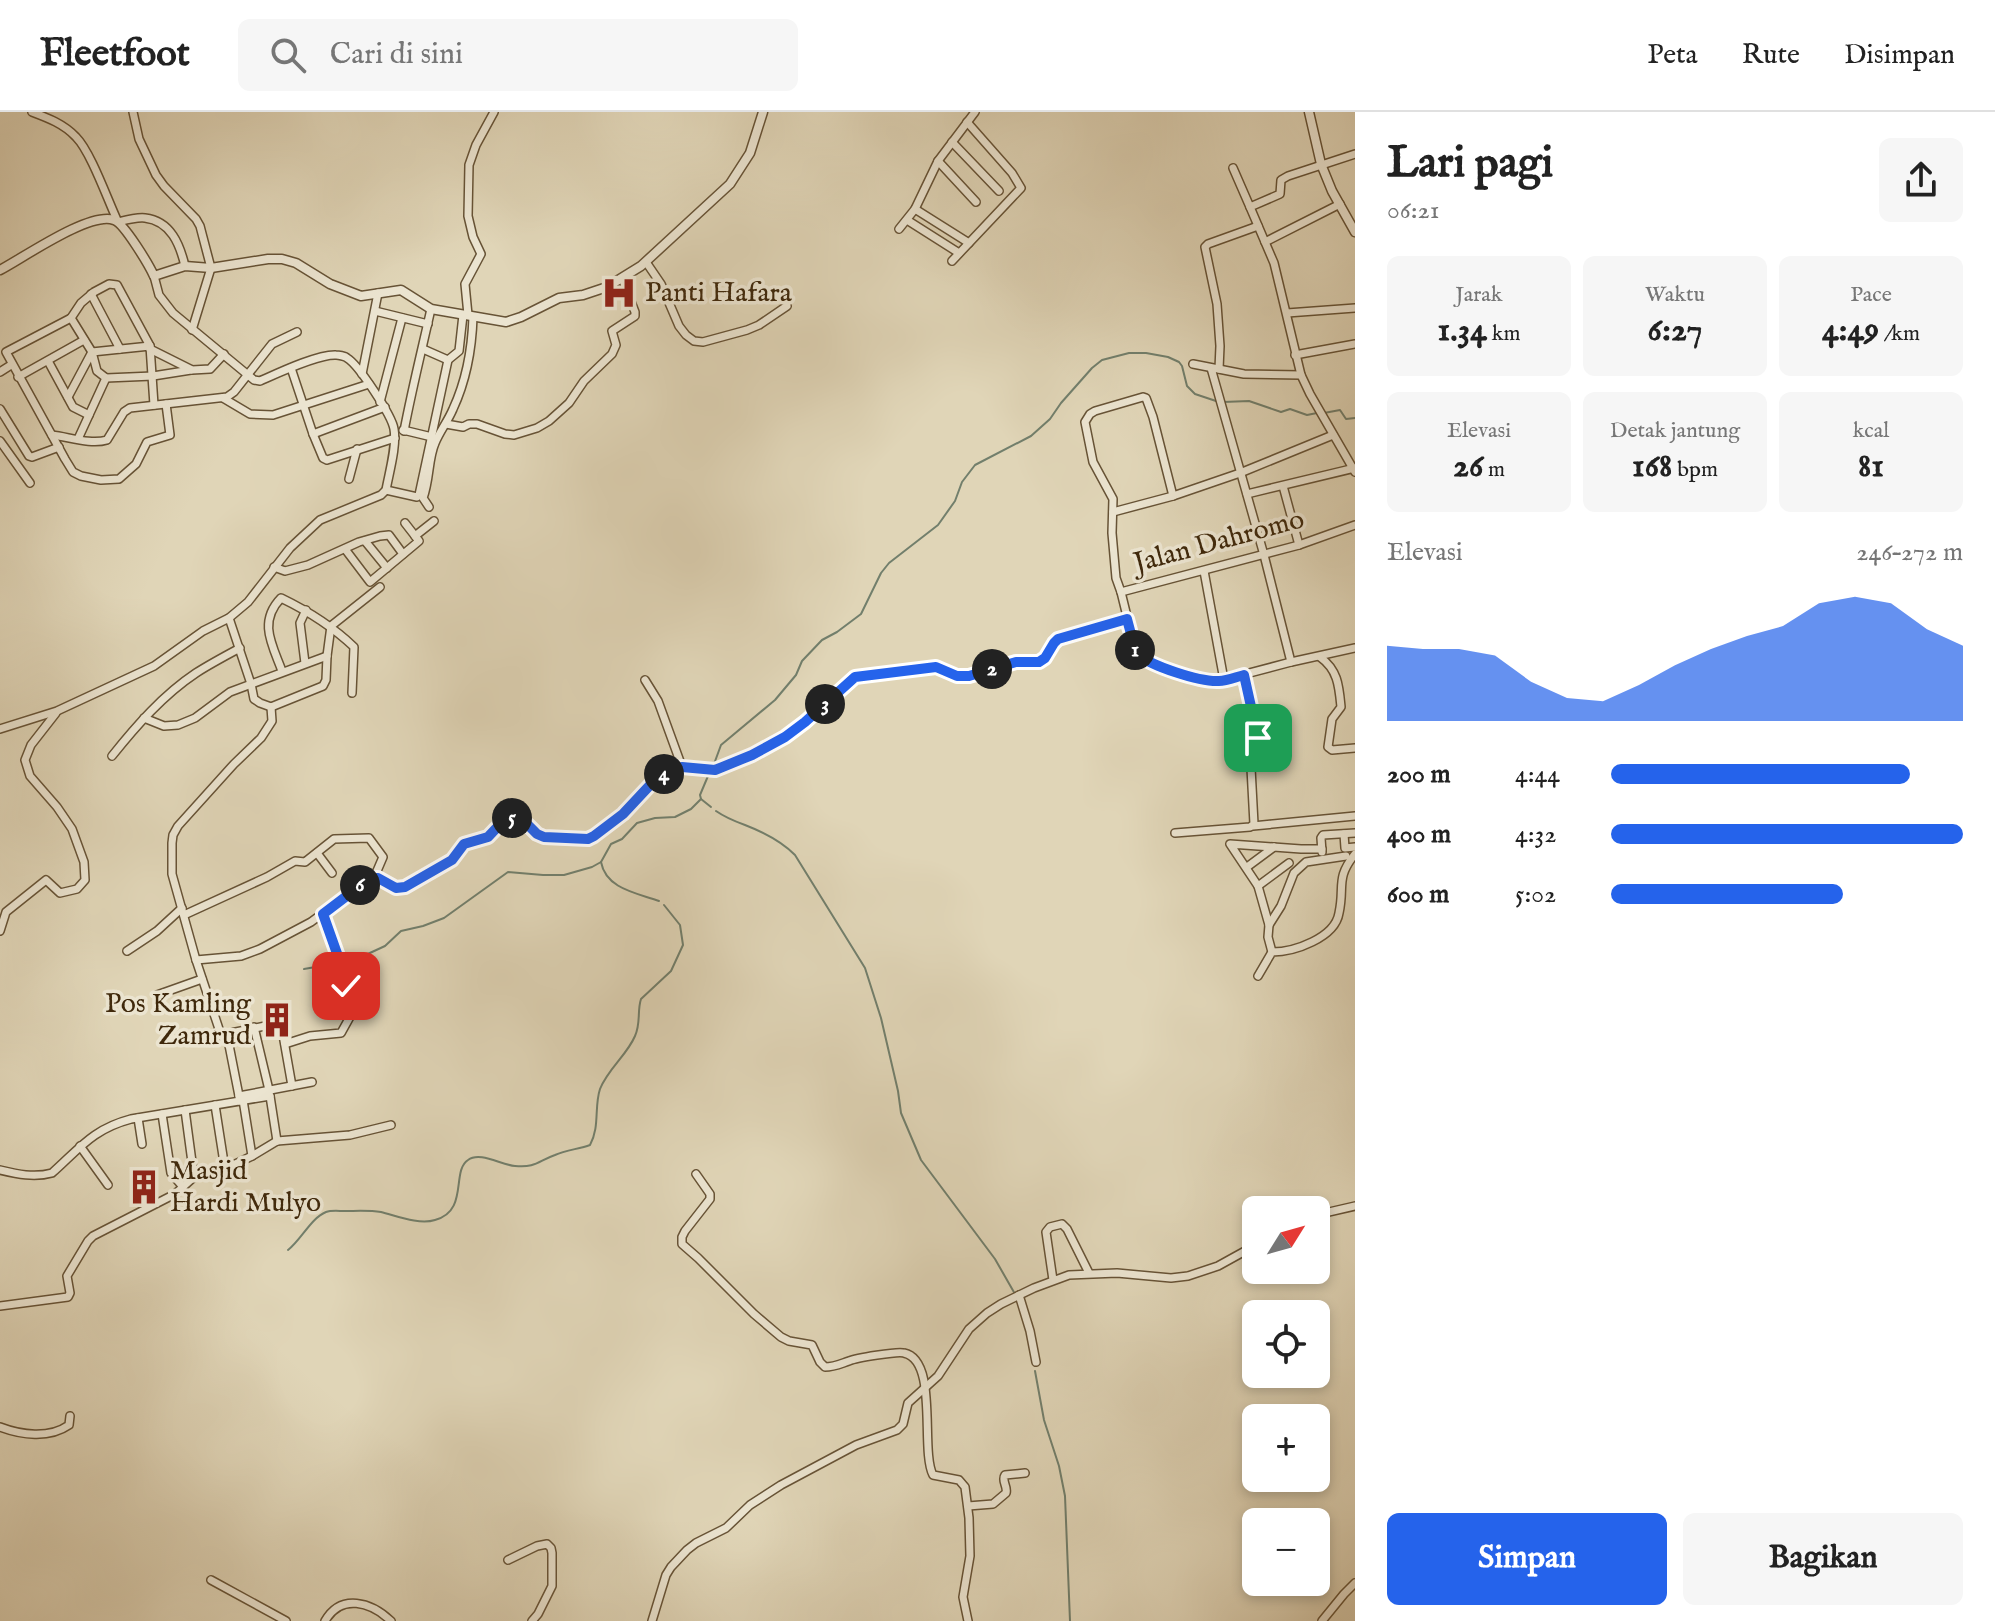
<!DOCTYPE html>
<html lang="id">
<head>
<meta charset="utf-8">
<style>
	body { margin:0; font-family:"IM FELL English",serif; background:#f6f6f6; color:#222; height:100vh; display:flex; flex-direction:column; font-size:30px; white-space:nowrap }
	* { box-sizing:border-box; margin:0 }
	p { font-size:26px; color:#767676 }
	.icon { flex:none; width:44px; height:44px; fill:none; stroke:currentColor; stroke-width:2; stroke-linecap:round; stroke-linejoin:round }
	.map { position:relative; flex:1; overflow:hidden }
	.panel { display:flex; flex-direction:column; background:#fff; width:640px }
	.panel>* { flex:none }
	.needle { width:52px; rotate:53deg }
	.fabs { position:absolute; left:1242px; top:1084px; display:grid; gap:16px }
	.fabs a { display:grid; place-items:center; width:88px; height:88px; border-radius:12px; background:#fff; box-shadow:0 4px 12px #0003; font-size:40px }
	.pin { position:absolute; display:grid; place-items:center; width:68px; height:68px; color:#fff; margin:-34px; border-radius:16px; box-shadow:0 4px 12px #0006 }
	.km { position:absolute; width:40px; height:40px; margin:-20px; border-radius:50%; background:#222; color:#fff; font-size:22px; line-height:40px; text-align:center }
	.round { display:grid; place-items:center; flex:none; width:84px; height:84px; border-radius:12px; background:#f6f6f6 }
	.summary { display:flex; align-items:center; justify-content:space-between; height:136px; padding:0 32px }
	h1 { font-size:44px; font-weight:800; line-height:60px }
	.figures { display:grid; grid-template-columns:repeat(3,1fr); gap:12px; height:136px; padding:8px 32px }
	.figures div { display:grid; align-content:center; border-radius:12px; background:#f6f6f6; text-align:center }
	.figures b { font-size:34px; font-weight:800 }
	.figures small { font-size:22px; font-weight:400 }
	.figures p { font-size:22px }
	.chart { height:224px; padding:16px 32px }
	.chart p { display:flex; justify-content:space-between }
	.chart svg { width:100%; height:144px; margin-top:8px; fill:#2563eb; opacity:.7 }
	.primary-button { display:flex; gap:16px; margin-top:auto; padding:16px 32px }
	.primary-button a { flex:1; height:92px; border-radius:12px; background:#2563eb; color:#fff; font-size:32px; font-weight:800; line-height:92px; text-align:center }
	.primary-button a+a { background:#f6f6f6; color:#222 }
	ul { padding:0 32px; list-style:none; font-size:26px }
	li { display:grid; grid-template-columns:128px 96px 1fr; align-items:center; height:60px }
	li i { height:20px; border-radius:10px; background:#2563eb }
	header { display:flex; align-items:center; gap:48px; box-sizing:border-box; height:112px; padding:0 40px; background:#fff; border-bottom:2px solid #e0e0e0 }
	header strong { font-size:38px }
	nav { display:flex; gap:44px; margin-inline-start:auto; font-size:28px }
	.search { width:560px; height:72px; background:#f6f6f6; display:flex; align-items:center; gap:20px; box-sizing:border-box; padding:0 28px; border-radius:12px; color:#767676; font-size:30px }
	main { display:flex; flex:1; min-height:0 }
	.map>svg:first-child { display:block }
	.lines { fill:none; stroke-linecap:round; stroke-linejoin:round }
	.stream { stroke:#727f6c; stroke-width:2 }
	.minor-casing { stroke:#675336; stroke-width:10 }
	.tertiary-casing { stroke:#675336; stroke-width:11 }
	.minor { stroke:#ebe4d0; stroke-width:7 }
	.tertiary { stroke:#ebe4d0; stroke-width:8 }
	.route-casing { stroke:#fff; stroke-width:16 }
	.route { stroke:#2563eb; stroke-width:10 }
	.labels { text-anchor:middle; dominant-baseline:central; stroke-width:7; stroke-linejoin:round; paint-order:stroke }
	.poi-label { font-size:28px; fill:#3f280b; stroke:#ebe4d0; text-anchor:start }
	.street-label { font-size:28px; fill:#3f280b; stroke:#ebe4d0 }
</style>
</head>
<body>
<header>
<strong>Fleetfoot</strong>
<div class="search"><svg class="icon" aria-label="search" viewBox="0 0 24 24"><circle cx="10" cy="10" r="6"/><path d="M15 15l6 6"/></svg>Cari di sini</div>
<nav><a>Peta</a><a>Rute</a><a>Disimpan</a></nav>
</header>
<main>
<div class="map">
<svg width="1355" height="1509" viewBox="0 0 1355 1509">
	<rect width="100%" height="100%" fill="#e0d5b7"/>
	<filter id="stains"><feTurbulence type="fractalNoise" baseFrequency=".0025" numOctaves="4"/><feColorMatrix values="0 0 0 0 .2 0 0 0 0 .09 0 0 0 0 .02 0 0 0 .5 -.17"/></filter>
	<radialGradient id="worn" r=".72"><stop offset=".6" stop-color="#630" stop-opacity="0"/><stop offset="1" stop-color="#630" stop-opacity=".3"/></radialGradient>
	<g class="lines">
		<g class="stream">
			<polyline points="1223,290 1249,289 1281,300 1290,297 1307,303 1317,301"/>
			<polyline points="1324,301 1340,298 1346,307 1355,306"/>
			<polyline points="714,652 721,633 775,588 796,563 802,549 822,528 837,520 861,502 881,461 889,451 938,413 955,389 962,370 975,353 1031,324 1050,307 1061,291 1092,256 1102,248 1129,241 1146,241 1168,245 1179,250 1182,254 1187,274 1195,282 1216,289"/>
			<polyline points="708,664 700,683 701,687 711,695"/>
			<path d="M716,699C726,706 734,709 745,713C763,720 781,729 795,743L865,856L881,906L898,979L901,1001L921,1048L995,1147L1015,1182"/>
			<path d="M601,750C606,777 637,781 659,789"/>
			<polyline points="344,849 359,846 385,834 401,819 423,814 444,806 508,760 543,763 564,763 592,755 601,750 611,732 622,727 637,711 655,706 675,705 691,697 701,687"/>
			<polyline points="304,857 338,851"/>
			<path d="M288,1138C301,1128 311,1106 326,1100C331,1098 339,1099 344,1099C356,1099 369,1098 381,1100C397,1104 419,1113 435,1108C469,1099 451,1059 468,1048C480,1039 501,1053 515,1054C536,1056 538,1049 555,1043C566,1038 579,1037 590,1033C600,1015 594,995 600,977C608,957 627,943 635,924C641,911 637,899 641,887L671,859L683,833L680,813L664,793"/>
			<polyline points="1035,1259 1044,1308 1059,1354 1065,1384 1070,1509"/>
		</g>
		<g class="minor-casing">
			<g id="minor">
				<path d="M32,0C48,6 64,12 76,25C91,40 108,89 118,110C126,108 137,105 145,106C171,109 180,133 185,154"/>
				<polyline points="133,0 139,27 156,63 164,74 196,107 200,114 211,156 192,218"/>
				<polyline points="952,30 999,79"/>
				<polyline points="1355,42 1288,64 1281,68 1280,82 1250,95 1274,151 1301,263 1310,282 1355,360"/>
				<polyline points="938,49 976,90"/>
				<polyline points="1233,56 1250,95"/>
				<polyline points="915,97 969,131"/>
				<polyline points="907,108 959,141"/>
				<polyline points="899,117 915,97 938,49 975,0"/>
				<polyline points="1265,130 1340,92"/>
				<polyline points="952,149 1021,76 1012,61 967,10"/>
				<polyline points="646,150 661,172 679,214 686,223 694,229 703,230 747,218 759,213 787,194"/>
				<polyline points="91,182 120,237"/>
				<polyline points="375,199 428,212"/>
				<polyline points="1287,201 1355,196"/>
				<polyline points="468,203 465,172 481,142 473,125 468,104 469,53 476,33 494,0"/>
				<polyline points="71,206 92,240 97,259 106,266 153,264 191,258"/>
				<polyline points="150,237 192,258 210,257 224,242"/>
				<polyline points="423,237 448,248"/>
				<polyline points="92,240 150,234"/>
				<polyline points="1295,243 1355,232"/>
				<polyline points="48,249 73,295 89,303"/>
				<polyline points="1193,252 1244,262 1301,263"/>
				<polyline points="291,256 313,322 323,346 327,348 395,326"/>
				<polyline points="1211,256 1264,443 1291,550"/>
				<polyline points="1219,257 1220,234 1217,192 1205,135 1208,132 1258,114"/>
				<polyline points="0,260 11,253"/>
				<polyline points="362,262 378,181"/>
				<polyline points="18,265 84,228"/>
				<polyline points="68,285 92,240"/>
				<polyline points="223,286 250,302 273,303 369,272"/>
				<polyline points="380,290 402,206"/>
				<polyline points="154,293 150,234 117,173 109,172 94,180 81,191 71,206 6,240 65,347 73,360 81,364 101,368 119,367 136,352 147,330 170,323 166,292"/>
				<polyline points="0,297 29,344 32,345 59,335"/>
				<polyline points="446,312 463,315 469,312 477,312 505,322 514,323 537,316 549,309 569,291 584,269 612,242 616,233 612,219 635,204 635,200 622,166"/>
				<polyline points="403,318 432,325"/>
				<path d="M404,319C412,277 422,237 431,197"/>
				<polyline points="313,322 385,295"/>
				<path d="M52,323C69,325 91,333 107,328L124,300L130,296L227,285L234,280L272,232L297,220"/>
				<polyline points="78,327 106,266"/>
				<polyline points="0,329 30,371"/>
				<polyline points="349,367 357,337"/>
				<polyline points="1283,374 1299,433"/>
				<polyline points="386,378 417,385 419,383 448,248 459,239 463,203"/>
				<polyline points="1247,382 1355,356"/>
				<path d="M429,395L423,386C430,367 428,347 435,331C440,319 448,309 453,297C466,269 472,236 473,205"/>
				<polyline points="1113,400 1173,384 1240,361 1333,323"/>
				<polyline points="1355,413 1299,433 1121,480 1136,541 1142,547 1173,560 1219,569 1291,550 1355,536"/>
				<polyline points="415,424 434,409"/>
				<polyline points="365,429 387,456"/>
				<polyline points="345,437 370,470 419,429 405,411"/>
				<polyline points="274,455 285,459 308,453 359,430 380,424 389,423 403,442"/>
				<polyline points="1204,459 1224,568"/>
				<polyline points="1121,480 1116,466 1112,421 1113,387 1093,350 1085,310 1090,302 1095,299 1143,285 1146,286 1153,305 1173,384"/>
				<polyline points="229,506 251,572 254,587 260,591 271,595 323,574 326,568 327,544 331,514 380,475"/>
				<path d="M1320,545C1338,558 1339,574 1341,595L1332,607L1328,635L1332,638L1355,636"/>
				<polyline points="305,551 300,511 306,498"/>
				<path d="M282,559C272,532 258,510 281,486C308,499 332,514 354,535L352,581"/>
				<polyline points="645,568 658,589 682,655"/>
				<polyline points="144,606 164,614 178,613 195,606 230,580 327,544"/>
				<path d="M0,617L57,599L154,554L203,519L229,506L248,490L290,436L320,408L381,383L386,378C389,361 397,334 394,317C392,304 359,253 347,246C345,244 338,243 336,243C318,242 278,261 260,269L254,268L173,201L159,183L154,164"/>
				<path d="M112,644C136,614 163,583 196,561C210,552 225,544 240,536"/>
				<polyline points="1253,714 1355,704"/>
				<path d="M1175,721L1250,715L1254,712L1251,656C1252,645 1258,637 1258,626L1244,563"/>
				<polyline points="1344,722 1345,736 1355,735"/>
				<polyline points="1322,740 1321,726 1323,723 1355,721"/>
				<polyline points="317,741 332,761"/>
				<polyline points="1247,755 1274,735"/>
				<polyline points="1258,774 1289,751"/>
				<polyline points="184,803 267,765 295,749 305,750 334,727 369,726 383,745 374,766"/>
				<polyline points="1269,813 1258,774 1230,732 1301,737 1322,737"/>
				<polyline points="0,819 6,800 46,768 60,781 77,777 85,768 84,750 72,717 57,695 30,664 25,648 31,633 56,601"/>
				<polyline points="127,839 157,819 182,796"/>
				<polyline points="1272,840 1268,825 1269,813 1281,794 1294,761 1306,750 1346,744"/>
				<path d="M196,848L241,844L260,837L311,810L369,767C383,764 391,778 405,775L452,748L464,732L488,725L507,705L528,713L540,723L588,727L594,724L623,702L652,671L668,660L682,655L715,658L752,643L785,625L805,610L855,565L936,555L962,565L1016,550H1039L1045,546L1058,527L1127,507"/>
				<path d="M1258,864L1272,840C1294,840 1335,826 1339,801C1345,774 1335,767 1355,742"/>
				<polyline points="157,883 202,867"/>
				<polyline points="212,897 242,892"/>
				<polyline points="254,915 269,978"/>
				<polyline points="221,923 270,913 279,918 283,923 292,974"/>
				<polyline points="285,932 310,924 341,921 356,894 346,874 345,864 323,802"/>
				<polyline points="239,984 312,970"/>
				<polyline points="270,984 277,1029"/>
				<polyline points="243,988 252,1044"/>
				<polyline points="240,989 229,933 221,923 196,848 172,762 172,731 173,723 178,714 234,652 261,626 272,609 271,595"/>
				<polyline points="215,993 225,1057"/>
				<polyline points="185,998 194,1065"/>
				<polyline points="162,1002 171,1061 183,1075"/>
				<polyline points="138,1006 142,1032"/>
				<polyline points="277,1029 350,1023 391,1013"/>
				<polyline points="80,1034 108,1073"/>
				<path d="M0,1058C17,1062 34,1066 52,1061C80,1036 93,1017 131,1007L270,984"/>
				<path d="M696,1062L710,1082V1087L685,1119L682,1125V1132L698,1146L754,1202L781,1225L789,1229L812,1233L820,1250L825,1255C834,1255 840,1252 849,1249C856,1246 898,1239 904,1241C939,1248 920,1338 933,1363L959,1368L965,1375L969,1406L970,1444L963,1485L968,1509"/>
				<polyline points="1316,1103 1355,1094"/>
				<polyline points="1053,1168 1046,1120 1050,1115 1062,1112 1067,1117 1089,1161"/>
				<polyline points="1019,1183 1030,1219 1036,1250"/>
				<polyline points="0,1194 68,1185 70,1181 67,1164 88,1129 93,1124 175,1082 194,1065 225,1057 252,1044 277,1029"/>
				<path d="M0,1315C21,1323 49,1327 69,1313L70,1304"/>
				<path d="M968,1394L993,1392L1006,1381C1008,1374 1001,1369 1005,1363L1025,1361"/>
				<polyline points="508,1448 537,1434 547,1432 551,1436 552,1441 552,1474 538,1502 532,1509"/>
				<polyline points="211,1468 286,1509"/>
				<path d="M325,1509C341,1481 371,1490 391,1509"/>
				<polyline points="652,1509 666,1463 671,1455 687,1438 696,1431 726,1416 750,1393 781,1373 856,1333 897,1318 903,1312 908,1291 938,1264 969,1217 987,1201 1001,1192 1034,1176 1069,1163 1117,1161 1171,1166 1188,1164 1218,1154 1256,1133"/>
				<polyline points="1322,1509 1344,1482 1355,1471"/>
			</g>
		</g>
		<g class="tertiary-casing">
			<g id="tertiary">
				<polyline points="1309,0 1321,52 1332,79 1355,120"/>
				<path d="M0,158C23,146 90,99 114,108C124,111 149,153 154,164L185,154L211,156L268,147H282L296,151L330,172L361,184L401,178L431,197L506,210L521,205L559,186L583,183L607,175L641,154L730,72L750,41L763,0"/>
			</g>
		</g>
		<use href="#minor" class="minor"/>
		<use href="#tertiary" class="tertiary"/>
	</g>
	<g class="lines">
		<g class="route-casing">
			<path id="route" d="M346,874L345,864L323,802L369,767L378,766L396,776L405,775L452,748L464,732L488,725L507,705L528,713L537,722L544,725L588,727L594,724L623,702L652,671L668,660L682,655L715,658L752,643L785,625L805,610L855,565L936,555L957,564H969L1016,550H1039L1045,546L1054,531L1058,527L1127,507L1136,541C1150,554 1200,570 1219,569C1227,569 1236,565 1244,563L1258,626"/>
		</g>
		<use href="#route" class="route"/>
	</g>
	<defs>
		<g id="hospital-bare" transform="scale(2.76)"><path d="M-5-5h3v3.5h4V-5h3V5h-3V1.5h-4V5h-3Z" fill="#8f2418" stroke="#ebe4d0" stroke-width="2.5" paint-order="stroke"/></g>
		<g id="building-bare" transform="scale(2.76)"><path d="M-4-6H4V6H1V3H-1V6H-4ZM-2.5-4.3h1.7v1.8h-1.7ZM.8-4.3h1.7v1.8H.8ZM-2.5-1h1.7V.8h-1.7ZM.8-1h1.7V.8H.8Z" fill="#8f2418" stroke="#ebe4d0" stroke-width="2.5" paint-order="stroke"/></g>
	</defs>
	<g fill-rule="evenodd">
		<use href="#hospital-bare" x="619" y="181"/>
		<use href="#building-bare" x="277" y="908"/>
		<use href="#building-bare" x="144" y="1075"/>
	</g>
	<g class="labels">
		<g class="poi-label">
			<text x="645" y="181">Panti Hafara</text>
			<text x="251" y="892" text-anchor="end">Pos Kamling<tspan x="251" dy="32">Zamrud</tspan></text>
			<text x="170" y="1059">Masjid<tspan x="170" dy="32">Hardi Mulyo</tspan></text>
		</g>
		<g class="street-label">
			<text transform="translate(1219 430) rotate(-15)">Jalan Dahromo</text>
		</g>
	</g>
	<rect width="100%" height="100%" filter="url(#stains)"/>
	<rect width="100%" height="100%" fill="url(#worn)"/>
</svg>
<div class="fabs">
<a><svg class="needle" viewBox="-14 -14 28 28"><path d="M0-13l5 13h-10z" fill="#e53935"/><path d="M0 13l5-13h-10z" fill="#767676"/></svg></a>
<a><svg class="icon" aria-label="locate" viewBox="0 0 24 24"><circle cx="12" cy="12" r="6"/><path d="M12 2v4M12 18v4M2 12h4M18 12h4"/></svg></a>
<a>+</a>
<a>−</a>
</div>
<div class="pin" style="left:1258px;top:626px;background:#1e9e55"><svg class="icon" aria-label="arrive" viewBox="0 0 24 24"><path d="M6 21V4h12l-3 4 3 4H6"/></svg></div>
<div class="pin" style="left:346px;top:874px;background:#d93025"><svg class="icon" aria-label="check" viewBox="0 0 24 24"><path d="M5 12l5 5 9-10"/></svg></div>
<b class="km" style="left:1135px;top:538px">1</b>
<b class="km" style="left:992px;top:557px">2</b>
<b class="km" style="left:825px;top:592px">3</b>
<b class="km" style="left:664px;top:662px">4</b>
<b class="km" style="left:512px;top:706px">5</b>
<b class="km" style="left:360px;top:773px">6</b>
</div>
<section class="panel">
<div class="summary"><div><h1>Lari pagi</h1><p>06:21</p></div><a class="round"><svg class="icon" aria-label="share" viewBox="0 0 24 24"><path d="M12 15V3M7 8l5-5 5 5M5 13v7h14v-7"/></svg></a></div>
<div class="figures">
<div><p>Jarak</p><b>1.34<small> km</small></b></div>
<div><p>Waktu</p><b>6:27</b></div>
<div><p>Pace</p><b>4:49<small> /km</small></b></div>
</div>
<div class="figures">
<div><p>Elevasi</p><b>26<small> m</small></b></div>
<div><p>Detak jantung</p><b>168<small> bpm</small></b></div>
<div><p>kcal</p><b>81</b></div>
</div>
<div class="chart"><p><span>Elevasi</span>246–272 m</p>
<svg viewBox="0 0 160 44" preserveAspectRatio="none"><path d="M0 44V21L10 22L20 22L30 24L40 32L50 37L60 38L70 33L80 27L90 22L100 18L110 15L120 8L130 6L140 8L150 16L160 21V44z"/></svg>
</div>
<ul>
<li><b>200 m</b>4:44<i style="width:85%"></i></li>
<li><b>400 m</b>4:32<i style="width:100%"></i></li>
<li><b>600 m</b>5:02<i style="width:66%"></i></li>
</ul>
<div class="primary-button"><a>Simpan</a><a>Bagikan</a></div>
</section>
</main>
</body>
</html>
